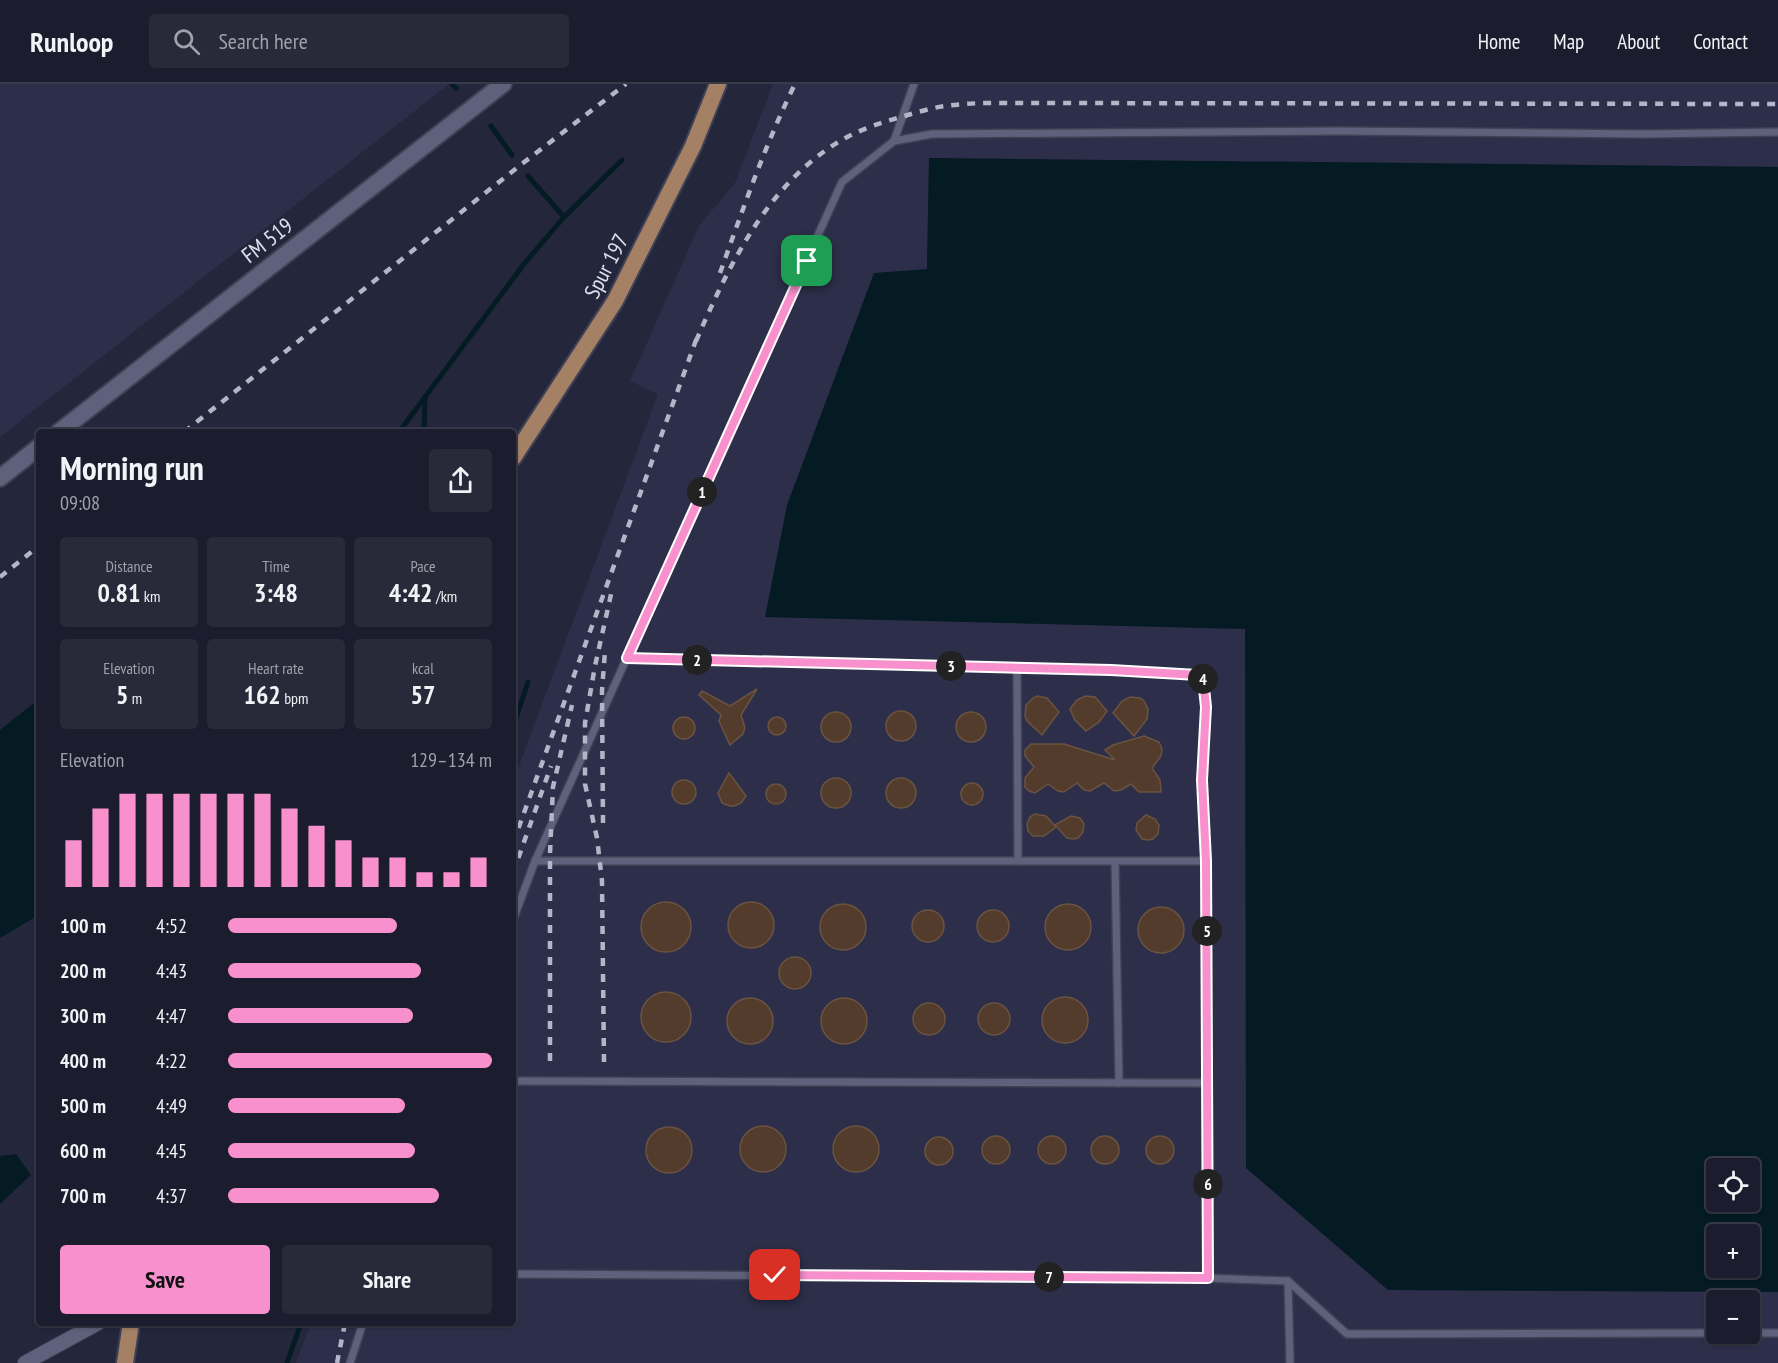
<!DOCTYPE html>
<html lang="en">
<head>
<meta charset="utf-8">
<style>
	body { margin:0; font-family:"PT Sans Narrow",sans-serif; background:#282939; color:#f1f3f6; height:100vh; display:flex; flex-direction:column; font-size:22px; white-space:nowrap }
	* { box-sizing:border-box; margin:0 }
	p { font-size:20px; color:#a0a1aa }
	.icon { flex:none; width:33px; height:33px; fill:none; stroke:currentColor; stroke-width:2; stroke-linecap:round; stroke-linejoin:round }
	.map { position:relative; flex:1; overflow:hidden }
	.panel { position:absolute; left:36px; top:345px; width:480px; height:897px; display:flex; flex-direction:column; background:#1b1c2d; border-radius:6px; box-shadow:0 2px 4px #0004,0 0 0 2px #393a49 }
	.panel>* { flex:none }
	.buttons { position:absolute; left:1706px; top:1074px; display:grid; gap:12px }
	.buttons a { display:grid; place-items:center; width:54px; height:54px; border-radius:6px; background:#1b1c2d; box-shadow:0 2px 4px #0004,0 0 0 2px #393a49; font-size:30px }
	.pin { position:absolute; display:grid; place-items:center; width:51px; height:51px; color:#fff; margin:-26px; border-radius:12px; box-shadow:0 3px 9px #0006 }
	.km { position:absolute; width:30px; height:30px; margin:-15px; border-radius:50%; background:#222; color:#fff; font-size:16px; line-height:30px; text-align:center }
	.round { display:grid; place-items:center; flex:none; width:63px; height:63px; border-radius:6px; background:#282939 }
	.head { display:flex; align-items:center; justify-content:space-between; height:102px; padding:0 24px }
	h1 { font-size:33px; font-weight:600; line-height:45px }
	.stats { display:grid; grid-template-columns:repeat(3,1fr); gap:9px; height:102px; padding:6px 24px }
	.stats div { display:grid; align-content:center; border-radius:6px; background:#282939; text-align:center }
	.stats b { font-size:26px; font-weight:600 }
	.stats small { font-size:16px; font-weight:400 }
	.stats p { font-size:16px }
	.chart { height:168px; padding:12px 24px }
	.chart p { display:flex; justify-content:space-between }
	.chart svg { width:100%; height:108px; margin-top:6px; stroke:#f890cd; stroke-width:6 }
	.primary-button { display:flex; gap:12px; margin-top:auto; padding:12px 24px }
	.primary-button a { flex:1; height:69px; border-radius:6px; background:#f890cd; color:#111; font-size:24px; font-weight:600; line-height:69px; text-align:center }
	.primary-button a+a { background:#282939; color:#f1f3f6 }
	ul { padding:0 24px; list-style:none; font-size:20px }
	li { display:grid; grid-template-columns:96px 72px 1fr; align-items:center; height:45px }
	li i { height:15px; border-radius:8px; background:#f890cd }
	header { display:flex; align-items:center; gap:36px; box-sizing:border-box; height:84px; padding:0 30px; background:#1b1c2d; border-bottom:2px solid #393a49 }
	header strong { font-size:28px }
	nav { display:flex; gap:33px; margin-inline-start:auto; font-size:21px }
	.search { width:420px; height:54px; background:#282939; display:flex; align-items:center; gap:15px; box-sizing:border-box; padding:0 21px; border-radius:6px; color:#a0a1aa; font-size:22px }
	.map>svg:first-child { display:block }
	.built { fill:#2d2f4a; fill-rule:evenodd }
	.water { fill:#041b23; fill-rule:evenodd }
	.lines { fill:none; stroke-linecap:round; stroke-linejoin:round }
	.stream { stroke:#041b23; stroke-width:5 }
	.building { fill:#533c2b; stroke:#6b5342; stroke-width:1.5 }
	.service-casing { stroke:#404154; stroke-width:10 }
	.minor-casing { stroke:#404154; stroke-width:16 }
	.secondary-casing { stroke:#404154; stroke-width:20 }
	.primary-casing { stroke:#404154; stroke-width:20 }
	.service { stroke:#5e617b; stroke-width:7 }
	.minor { stroke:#5e617b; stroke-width:14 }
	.secondary { stroke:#5e617b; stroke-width:16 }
	.primary { stroke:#a48065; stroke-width:16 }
	.rail { stroke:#b4b6c7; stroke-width:4.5; stroke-dasharray:8 8; stroke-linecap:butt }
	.route-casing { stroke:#fff; stroke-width:12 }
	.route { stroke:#f890cd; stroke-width:8 }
	.labels { text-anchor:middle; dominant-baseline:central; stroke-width:4.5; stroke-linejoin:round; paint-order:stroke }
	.street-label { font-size:22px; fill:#dfe1f0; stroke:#24263c }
</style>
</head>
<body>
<header>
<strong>Runloop</strong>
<div class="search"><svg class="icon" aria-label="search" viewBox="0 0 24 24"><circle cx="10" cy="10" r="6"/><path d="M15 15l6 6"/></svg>Search here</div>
<nav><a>Home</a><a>Map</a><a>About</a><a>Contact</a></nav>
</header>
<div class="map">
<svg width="1778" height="1279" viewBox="0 0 1778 1279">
	<rect width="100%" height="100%" fill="#24263c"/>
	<g class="built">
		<polygon points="0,0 449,0 0,353"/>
		<path d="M773,0H1778V83L929,74L927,185L766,533L1246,545V1084L1388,1206L1778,1208V1279H296L311,1239H513V698L658,310L630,297L699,142L735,99ZM1716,1216H1749V1250H1716Z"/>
	</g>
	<g class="water">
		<path d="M929,74L1778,83V1208L1388,1206L1246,1084L1245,545L765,533L787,421L874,189L927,185ZM1716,1084H1749V1118H1716ZM1716,1150H1749V1184H1716Z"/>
		<polygon points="39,615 39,831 0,854 0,646"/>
		<polygon points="16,1070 31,1091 0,1120 0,1072"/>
	</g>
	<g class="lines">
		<g class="stream">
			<polyline points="452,0 456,4"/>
			<polyline points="491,42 512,71"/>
			<polyline points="528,92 564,133"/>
			<polyline points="399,348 524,180 564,133 622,76"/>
			<polyline points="424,348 425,314"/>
			<polyline points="513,643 528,598"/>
			<polyline points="287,1279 301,1239"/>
		</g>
	</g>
	<g class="building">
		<polygon points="757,605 741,631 745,644 743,650 730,661 719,637 721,631 699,611 702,607 730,622"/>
		<polygon points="1037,612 1047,614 1059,628 1042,651 1027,637 1025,632 1026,621 1033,614"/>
		<polygon points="1085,612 1095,613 1107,627 1099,638 1086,647 1075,636 1070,625 1077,616"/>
		<polygon points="1130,613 1140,614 1144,617 1148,625 1147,635 1134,652 1113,629 1122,617"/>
		<circle cx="901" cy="642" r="15"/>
		<circle cx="971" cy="643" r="15"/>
		<circle cx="836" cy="643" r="15"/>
		<circle cx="684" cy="644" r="11"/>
		<circle cx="777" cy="642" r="9"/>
		<polygon points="1144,652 1159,658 1162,665 1161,672 1152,684 1160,696 1161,708 1139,708 1131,700 1121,706 1114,707 1104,699 1090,707 1084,706 1077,699 1064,708 1058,707 1048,700 1035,709 1029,707 1025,703 1025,694 1034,683 1025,672 1025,666 1031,660 1064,660 1115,676 1105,666 1113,661"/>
		<polygon points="729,689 746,712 741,719 734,722 730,722 722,719 718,709"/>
		<circle cx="836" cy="709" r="15"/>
		<circle cx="901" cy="709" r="15"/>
		<circle cx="684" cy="708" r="12"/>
		<circle cx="972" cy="710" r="11"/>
		<circle cx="776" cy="710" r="10"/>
		<polygon points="1035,730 1046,732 1056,743 1044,752 1033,752 1028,747 1027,740 1030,733"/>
		<polygon points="1146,731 1155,735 1159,741 1158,750 1153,755 1149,756 1142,755 1136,746 1137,739"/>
		<polygon points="1071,732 1080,734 1084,740 1083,748 1078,754 1074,755 1067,754 1055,741"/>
		<circle cx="751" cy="841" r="23"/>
		<circle cx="666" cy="843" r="25"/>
		<circle cx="843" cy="843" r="23"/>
		<circle cx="1068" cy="843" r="23"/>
		<circle cx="1161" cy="846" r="23"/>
		<circle cx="928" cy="842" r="16"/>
		<circle cx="993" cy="842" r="16"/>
		<circle cx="795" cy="889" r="16"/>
		<circle cx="666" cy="933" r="25"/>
		<circle cx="1065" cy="936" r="23"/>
		<circle cx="844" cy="937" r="23"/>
		<circle cx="750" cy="937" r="23"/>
		<circle cx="929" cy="935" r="16"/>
		<circle cx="994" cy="935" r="16"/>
		<circle cx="763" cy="1065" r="23"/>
		<circle cx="856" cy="1065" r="23"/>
		<circle cx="669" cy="1066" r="23"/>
		<circle cx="1105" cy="1066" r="14"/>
		<circle cx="996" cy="1066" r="14"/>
		<circle cx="1160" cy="1066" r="14"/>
		<circle cx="1052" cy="1066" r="14"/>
		<circle cx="939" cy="1067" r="14"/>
	</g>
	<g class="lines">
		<g class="service-casing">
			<g id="service">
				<polyline points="894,57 914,0"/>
				<polyline points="627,574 1111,586 1198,591 1203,595 1206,623 1202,696 1206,777"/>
				<polyline points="1017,583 1018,777"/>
				<polyline points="535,777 1206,777 1208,1194"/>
				<polyline points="1115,777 1119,999"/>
				<polyline points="513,836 535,777 842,98 894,57 932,50 1341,47 1645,50 1778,48"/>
				<polyline points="513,997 1207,999"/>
				<polyline points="513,1190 1208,1194 1288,1197 1347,1250 1716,1249"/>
				<polyline points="1288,1197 1290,1279"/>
				<polyline points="1749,1249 1778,1249"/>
				<polyline points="350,1279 363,1239"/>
			</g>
		</g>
		<g class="minor-casing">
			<polyline id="minor" points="25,1279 98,1239"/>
		</g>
		<g class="secondary-casing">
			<g id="secondary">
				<polyline points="59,348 503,0"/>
				<polyline points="0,394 39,363"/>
			</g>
		</g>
		<g class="primary-casing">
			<g id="primary">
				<polyline points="513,374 615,217 693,62 718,0"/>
				<polyline points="125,1279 131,1239"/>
			</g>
		</g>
		<use href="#service" class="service"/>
		<use href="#minor" class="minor"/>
		<use href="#secondary" class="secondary"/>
		<use href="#primary" class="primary"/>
		<g class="rail">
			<path d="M720,189C743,125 765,61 795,0"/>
			<path d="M696,257C730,179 770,94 849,52C865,44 883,38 901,33C915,29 930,24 945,22C973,18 1003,19 1032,19L1778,20"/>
			<polyline points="184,348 523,79 626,0"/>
			<polyline points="0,493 39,462"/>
			<polyline points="603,739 602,607 605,567"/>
			<polyline points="513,759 699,248"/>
			<polyline points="513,789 551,682"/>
			<polyline points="550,977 550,769 553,703 572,621"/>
			<polyline points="604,978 602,797 597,754 585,700 585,639 595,582 612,506"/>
			<polyline points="337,1279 345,1239"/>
		</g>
	</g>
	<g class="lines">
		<g class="route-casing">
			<polyline id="route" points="775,1191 1208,1194 1206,777 1202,696 1206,623 1203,595 1198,591 1111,586 627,574 807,177"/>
		</g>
		<use href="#route" class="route"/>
	</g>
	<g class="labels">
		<g class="street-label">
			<text transform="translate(267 156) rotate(-38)">FM 519</text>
			<text transform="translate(606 182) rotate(-62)">Spur 197</text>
		</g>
	</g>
</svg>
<div class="buttons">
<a><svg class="icon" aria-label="locate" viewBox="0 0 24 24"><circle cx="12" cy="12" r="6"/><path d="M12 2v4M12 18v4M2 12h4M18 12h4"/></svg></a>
<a>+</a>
<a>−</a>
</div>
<div class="pin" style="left:807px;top:177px;background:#1e9e55"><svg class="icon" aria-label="arrive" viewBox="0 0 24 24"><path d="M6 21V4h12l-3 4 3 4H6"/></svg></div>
<div class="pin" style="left:775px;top:1191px;background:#d93025"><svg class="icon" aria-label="check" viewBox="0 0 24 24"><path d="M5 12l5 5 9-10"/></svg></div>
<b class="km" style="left:702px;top:408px">1</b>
<b class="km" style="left:697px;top:576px">2</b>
<b class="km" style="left:951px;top:582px">3</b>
<b class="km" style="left:1203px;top:595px">4</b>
<b class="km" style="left:1207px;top:847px">5</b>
<b class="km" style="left:1208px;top:1100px">6</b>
<b class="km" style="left:1049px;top:1193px">7</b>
<section class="panel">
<div class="head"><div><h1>Morning run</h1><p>09:08</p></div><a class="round"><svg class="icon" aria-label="share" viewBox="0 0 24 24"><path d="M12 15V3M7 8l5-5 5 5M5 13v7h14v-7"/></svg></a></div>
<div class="stats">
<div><p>Distance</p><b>0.81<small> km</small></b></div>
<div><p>Time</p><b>3:48</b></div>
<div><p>Pace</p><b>4:42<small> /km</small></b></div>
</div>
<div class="stats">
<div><p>Elevation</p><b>5<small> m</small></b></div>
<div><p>Heart rate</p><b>162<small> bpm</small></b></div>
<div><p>kcal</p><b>57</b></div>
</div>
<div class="chart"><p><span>Elevation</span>129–134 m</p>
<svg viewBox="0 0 160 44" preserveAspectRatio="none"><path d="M5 44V25M15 44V12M25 44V6M35 44V6M45 44V6M55 44V6M65 44V6M75 44V6M85 44V12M95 44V19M105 44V25M115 44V32M125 44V32M135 44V38M145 44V38M155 44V32"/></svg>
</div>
<ul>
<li><b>100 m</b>4:52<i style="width:64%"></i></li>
<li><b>200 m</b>4:43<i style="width:73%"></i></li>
<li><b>300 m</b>4:47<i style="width:70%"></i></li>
<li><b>400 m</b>4:22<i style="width:100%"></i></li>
<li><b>500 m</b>4:49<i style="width:67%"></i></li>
<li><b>600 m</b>4:45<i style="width:71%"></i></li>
<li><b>700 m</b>4:37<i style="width:80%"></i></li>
</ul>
<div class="primary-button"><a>Save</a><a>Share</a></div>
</section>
</div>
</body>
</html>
